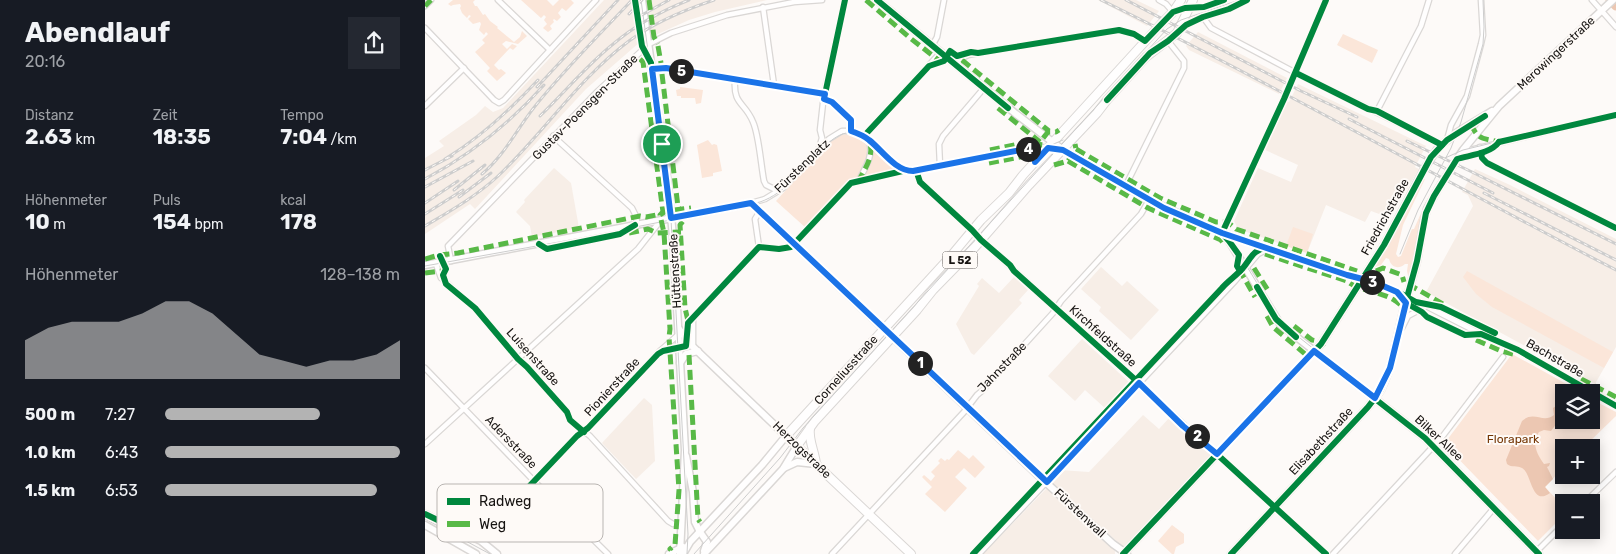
<!DOCTYPE html>
<html lang="de">
<head>
<meta charset="utf-8">
<style>
	body { margin:0; font-family:Rubik,sans-serif; background:#242831; color:#f1f3f6; height:100vh; display:flex; flex-direction:column; font-size:19px; white-space:nowrap }
	* { box-sizing:border-box; margin:0 }
	p { font-size:16px; color:#9ea1a6 }
	.icon { flex:none; width:28px; height:28px; fill:none; stroke:currentColor; stroke-width:2; stroke-linecap:round; stroke-linejoin:round }
	.map { position:relative; flex:1; overflow:hidden }
	.drawer { display:flex; flex-direction:column; background:#171b24; width:425px }
	.drawer>* { flex:none }
	.controls { position:absolute; left:1130px; top:384px; display:grid; gap:10px }
	.controls a { display:grid; place-items:center; width:45px; height:45px; border-radius:0px; background:#171b24; box-shadow:0 2px 12px #0003; font-size:25px }
	.pin { position:absolute; display:grid; place-items:center; width:42px; height:42px; color:#fff; margin:-21px; border:2px solid #fff; border-radius:50%; box-shadow:0 1px 5px #0007 }
	.km { position:absolute; width:25px; height:25px; margin:-12px; border-radius:50%; background:#222; color:#fff; font-size:14px; line-height:25px; text-align:center }
	.round { display:grid; place-items:center; flex:none; width:52px; height:52px; border-radius:0px; background:#242831 }
	.overview { display:flex; align-items:center; justify-content:space-between; height:85px; padding:0 25px }
	h1 { font-size:28px; font-weight:700; line-height:38px }
	.metrics { display:grid; grid-template-columns:repeat(3,1fr); gap:8px; height:85px; padding:5px 25px }
	.metrics div { display:grid; align-content:center }
	.metrics b { font-size:21px; font-weight:700 }
	.metrics small { font-size:14px; font-weight:400 }
	.metrics p { font-size:14px }
	.chart { height:140px; padding:10px 25px }
	.chart p { display:flex; justify-content:space-between }
	.chart svg { width:100%; height:90px; margin-top:5px; fill:#b3b3b3; opacity:.7 }
	ul { padding:0 25px; list-style:none; font-size:16px }
	li { display:grid; grid-template-columns:80px 60px 1fr; align-items:center; height:38px }
	li i { height:12px; border-radius:6px; background:#b3b3b3 }
	main { display:flex; flex:1; min-height:0 }
	.map>svg:first-child { display:block }
	.built { fill:#f7eee7 }
	.green { fill:#fbe6d9 }
	.water { fill:#ecc7b2 }
	.lines { fill:none; stroke-linecap:round; stroke-linejoin:round }
	.river { stroke:#ecc7b2; stroke-width:9 }
	.street-casing { stroke:#dad7d5; stroke-width:7 }
	.secondary-casing { stroke:#dad7d5; stroke-width:9 }
	.primary-casing { stroke:#dad7d5; stroke-width:10 }
	.street { stroke:#fffefe; stroke-width:4.5 }
	.secondary { stroke:#fffefe; stroke-width:6 }
	.primary { stroke:#fffefe; stroke-width:8 }
	.tram { stroke:#cdcdcd; stroke-width:1 }
	.rail-casing { stroke:#cdcdcd; stroke-width:3 }
	.rail { stroke:#fefaf7; stroke-width:1; stroke-dasharray:4; stroke-linecap:butt }
	.quiet { stroke:#58b947; stroke-width:5; stroke-dasharray:10 5; stroke-linecap:butt }
	.cycleway-casing { stroke:#fefaf7; stroke-width:9 }
	.cycleway { stroke:#00873e; stroke-width:6 }
	.route-casing { stroke:#fff; stroke-width:10 }
	.route { stroke:#1a73e8; stroke-width:6 }
	.labels { text-anchor:middle; dominant-baseline:central; stroke-width:4; stroke-linejoin:round; paint-order:stroke }
	.shield { fill:#fefaf7; stroke:#5c5957; stroke-width:1 }
	.shield-label { font-size:11px; font-weight:bold; fill:#171412 }
	.street-label { font-size:12px; fill:#171412; stroke:#fefaf7 }
	.park-label { font-size:12px; fill:#733503; stroke:#fefaf7 }
	.key { fill:#fefaf7; stroke:#b9b5b2; stroke-width:1 }
	.key-label { font-size:14px; fill:#171412 }
</style>
</head>
<body>
<main>
<section class="drawer">
<div class="overview"><div><h1>Abendlauf</h1><p>20:16</p></div><a class="round"><svg class="icon" aria-label="share" viewBox="0 0 24 24"><path d="M12 15V3M7 8l5-5 5 5M5 13v7h14v-7"/></svg></a></div>
<div class="metrics">
<div><p>Distanz</p><b>2.63<small> km</small></b></div>
<div><p>Zeit</p><b>18:35</b></div>
<div><p>Tempo</p><b>7:04<small> /km</small></b></div>
</div>
<div class="metrics">
<div><p>Höhenmeter</p><b>10<small> m</small></b></div>
<div><p>Puls</p><b>154<small> bpm</small></b></div>
<div><p>kcal</p><b>178</b></div>
</div>
<div class="chart"><p><span>Höhenmeter</span>128–138 m</p>
<svg viewBox="0 0 160 44" preserveAspectRatio="none"><path d="M0 44V25L10 19L20 16L30 16L40 16L50 12L60 6L70 6L80 12L90 22L100 32L110 35L120 38L130 35L140 35L150 32L160 25V44z"/></svg>
</div>
<ul>
<li><b>500 m</b>7:27<i style="width:66%"></i></li>
<li><b>1.0 km</b>6:43<i style="width:100%"></i></li>
<li><b>1.5 km</b>6:53<i style="width:90%"></i></li>
</ul>
</section>
<div class="map">
<svg width="1191" height="554" viewBox="0 0 1191 554">
	<rect width="100%" height="100%" fill="#fdfaf8"/>
	<g class="built">
		<polygon points="179,0 342,0 290,12 264,20 215,42 161,89 50,209 45,204 0,234 0,158 19,146 14,141 51,115 60,106 68,112 78,108"/>
		<polygon points="673,0 711,0 734,11 722,26"/>
		<polygon points="773,32 862,78 854,94 764,50 761,46"/>
		<polygon points="873,84 1001,146 990,167 994,169 965,218 946,211 940,222 901,205 882,253 813,229 809,221 833,168 866,182 873,165 838,149 862,101 864,102"/>
		<polygon points="129,168 146,183 154,228 107,237 105,226 91,212 100,202 99,200"/>
		<polygon points="1050,169 1085,185 1191,239 1191,347 1170,384 1001,292 1048,206 1043,195 1037,192"/>
		<polygon points="676,267 697,286 702,281 734,310 706,340 674,311 676,307 656,289"/>
		<polygon points="589,277 603,290 594,300 597,303 549,355 546,353 531,324 554,286 552,284 557,278 574,293"/>
		<polygon points="657,339 705,383 681,409 660,390 650,401 623,376"/>
		<polygon points="219,398 227,405 230,461 211,479 177,443"/>
		<polygon points="718,415 734,429 746,416 786,452 787,455 701,546 697,546 627,483 627,479 635,470 664,472"/>
		<polygon points="624,488 690,551 690,554 558,554 621,489"/>
	</g>
	<g class="green">
		<polygon points="28,0 50,0 48,2 50,6 52,6 58,15 60,14 65,21 73,27 72,28 89,42 95,37 97,31 102,36 93,44 81,41 77,44 82,49 87,44 92,46 88,50 85,48 69,65 74,70 76,69 81,73 72,81 62,71 65,68 50,52 60,43 57,40 63,34 61,32 59,35 54,30 56,24 55,22 48,24 43,19 46,16 44,15 42,18 37,13 35,8 36,6 35,4 28,5 26,6 23,4"/>
		<polygon points="96,0 122,0 128,6 134,0 146,0 149,3 141,11 137,8 133,13 136,17 132,21 129,19 128,20 129,22 125,26 127,29 123,32 118,28 122,24 119,20 121,17 119,15 116,18"/>
		<polygon points="918,34 953,50 947,63 912,45"/>
		<polygon points="255,87 278,90 276,103 271,104 270,98 256,98 256,96 252,96 251,90 255,89"/>
		<polygon points="424,134 438,141 471,171 423,181 381,228 351,201 405,142 416,135"/>
		<polygon points="283,140 287,145 289,144 292,145 297,171 288,173 288,176 277,178 272,145"/>
		<path d="M997,179H1000L978,225L971,254L973,257L976,256L987,229H989L1000,204L1011,186L997,215L984,280L982,271L983,264H980C973,270 966,267 964,259L961,258L956,265L950,267L963,245L965,238Z"/>
		<polygon points="868,227 888,234 882,253 861,246"/>
		<polygon points="1042,271 1188,352 1179,368 1067,307 1051,294 1038,277"/>
		<polygon points="1087,354 1156,392 1139,392 1139,420 1166,420 1166,399 1191,412 1191,416 1159,447 1139,448 1139,467 1120,487 1139,507 1139,515 1113,541 1019,444"/>
		<polygon points="533,450 544,459 548,455 560,467 550,478 539,468 530,477 542,488 520,512 500,494 507,487 497,477 499,475 506,481 510,476 506,472 515,463 513,461 516,458 520,461 522,459 524,460"/>
		<polygon points="747,525 759,534 759,543 751,547 749,554 747,554 733,541"/>
	</g>
	<path class="water" d="M1131,406L1136,411L1135,419L1126,431L1119,430L1114,432C1106,443 1112,454 1119,464L1125,463L1124,466L1122,467L1128,479L1120,487L1125,493C1106,507 1107,473 1097,468C1092,465 1087,468 1082,464L1081,460L1097,421C1109,410 1118,424 1129,415L1128,408Z"/>
	<g class="lines">
		<polyline class="river" points="1185,0 1191,6"/>
		<g class="street-casing">
			<g id="street">
				<polyline points="73,0 125,50"/>
				<polyline points="734,0 741,4 748,12 760,8 779,7 799,0"/>
				<polyline points="1167,0 1191,27"/>
				<polyline points="0,6 6,0"/>
				<polyline points="338,7 349,85"/>
				<polyline points="778,17 786,28 871,73 994,133"/>
				<polyline points="0,28 69,100 74,103 79,100 171,0"/>
				<polyline points="754,30 767,22 804,9 822,0"/>
				<polyline points="507,46 512,37 519,0"/>
				<polyline points="531,65 537,58 543,55 694,30 709,34 720,41"/>
				<polyline points="227,69 241,68 399,94"/>
				<path d="M310,80C308,105 320,102 328,122C334,135 336,166 339,181L341,185L353,191"/>
				<path d="M399,99C410,101 420,112 426,120V131"/>
				<polyline points="0,106 39,68"/>
				<polyline points="952,111 996,26 1004,0"/>
				<polyline points="128,136 207,208 210,214 213,225"/>
				<polyline points="439,136 515,53"/>
				<polyline points="1022,140 1026,125 1042,96 1056,44 1058,35 1056,0"/>
				<polyline points="1055,147 1057,158 1062,163 1191,228"/>
				<polyline points="394,148 397,138 395,130 399,94 420,0"/>
				<polyline points="602,149 610,153 610,161"/>
				<polyline points="1037,152 1191,115"/>
				<polyline points="515,166 514,144 518,136 559,88"/>
				<polyline points="491,170 495,182 547,230"/>
				<path d="M433,182C440,168 449,156 444,141"/>
				<polyline points="700,187 759,68 759,61 743,41"/>
				<polyline points="326,203 340,199 358,188 404,139 417,131 426,131 439,136 471,164 482,170"/>
				<polyline points="797,233 859,99 901,0"/>
				<polyline points="556,240 901,554"/>
				<polyline points="334,247 354,249 366,247 423,186 429,182 482,170 488,171 601,149 617,147 636,150"/>
				<polyline points="334,247 330,219 335,211"/>
				<polyline points="26,261 23,246 173,91 224,44 246,33 302,15 369,2 397,0"/>
				<polyline points="11,264 16,278 50,308 93,359 102,367 142,412 145,420 165,436 243,521 248,524 256,524"/>
				<polyline points="983,297 1056,334 1093,350 1191,406"/>
				<polyline points="977,328 983,316 1000,307"/>
				<polyline points="268,346 268,318 334,247"/>
				<polyline points="0,368 110,482 183,554"/>
				<polyline points="0,444 213,249 236,220"/>
				<polyline points="1160,502 1191,472"/>
				<polyline points="52,538 58,535 152,436 163,428 236,350 253,335"/>
				<polyline points="1112,551 1139,524"/>
				<polyline points="407,554 539,412 552,395 558,390 628,313 636,301 716,214 724,200"/>
				<polyline points="554,554 810,281 833,254 843,249"/>
				<polyline points="908,554 1017,437 1078,357"/>
				<polyline points="1030,554 1069,508"/>
			</g>
		</g>
		<g class="secondary-casing">
			<g id="secondary">
				<polyline points="217,0 242,177 248,236 260,450 255,554"/>
				<polyline points="452,0 591,114 638,150 724,200 797,233 804,241 855,324 1000,438 1114,554"/>
				<polyline points="798,233 922,275 949,282 983,297"/>
				<polyline points="0,265 326,203 615,477 688,544 702,554"/>
				<polyline points="254,329 265,344 361,436 337,465 265,542 258,554"/>
				<polyline points="255,363 261,354 273,351"/>
				<polyline points="261,456 268,492 270,522 275,532 282,542 279,551"/>
				<polyline points="359,468 372,462 391,464"/>
				<polyline points="0,514 56,541 72,554"/>
				<polyline points="0,525 51,554"/>
				<polyline points="244,554 258,547"/>
				<polyline points="279,554 358,469 372,446"/>
				<polyline points="698,554 896,344 959,245 999,169 1013,148 1031,133 1067,111"/>
				<polyline points="806,554 943,407 956,390 965,368 978,312 992,261 999,221 1002,209 1013,189 1038,150 1074,106 1188,0"/>
			</g>
		</g>
		<g class="primary-casing">
			<g id="primary">
				<path d="M385,428C383,440 390,452 391,464"/>
				<polyline points="372,446 390,421 492,310 508,290 551,246 604,185 672,113 682,100 721,57 752,33 768,0"/>
				<polyline points="486,554 361,436 526,256 556,220 584,193 598,175 736,24 748,12 756,0"/>
			</g>
		</g>
		<use href="#street" class="street"/>
		<use href="#secondary" class="secondary"/>
		<use href="#primary" class="primary"/>
		<g class="tram">
			<polyline points="216,0 246,219 260,480 263,534 262,554"/>
			<polyline points="626,148 652,157 725,199 800,234 806,240 856,323 1000,437 1116,554"/>
			<polyline points="1020,158 1038,150 1191,113"/>
			<polyline points="975,254 993,210 1026,148 1036,122 1058,44 1059,27 1058,0"/>
			<path d="M0,266L156,238L335,202C361,193 377,169 396,150C442,101 451,171 487,172L624,146L638,140"/>
			<polyline points="0,519 65,554"/>
			<polyline points="269,554 355,458 378,428 742,29 756,20 814,0"/>
		</g>
		<g class="rail-casing">
			<g id="rail">
				<path d="M676,0C850,85 1019,181 1191,270"/>
				<polyline points="701,0 876,91 932,117"/>
				<polyline points="204,14 217,0"/>
				<polyline points="215,16 244,0"/>
				<polyline points="112,87 193,0"/>
				<path d="M115,116C139,93 161,66 187,45C209,26 236,11 264,0"/>
				<polyline points="924,119 1068,193"/>
				<polyline points="982,141 1047,172 1191,244"/>
				<path d="M20,159C55,138 85,110 113,80"/>
				<polyline points="0,170 27,156"/>
				<path d="M57,174C80,155 93,127 111,105C141,68 175,34 207,0"/>
				<path d="M0,179C45,155 85,123 119,85"/>
				<polyline points="0,187 48,161"/>
				<polyline points="29,190 60,165"/>
				<polyline points="1059,193 1191,260"/>
				<polyline points="34,197 66,173"/>
				<polyline points="0,203 33,181"/>
				<polyline points="0,214 38,190"/>
				<path d="M0,226C25,211 50,197 72,177C118,134 153,79 204,41C230,22 259,10 289,0"/>
			</g>
		</g>
		<use href="#rail" class="rail"/>
		<g class="quiet">
			<polyline points="224,0 229,37 233,44"/>
			<polyline points="441,0 485,38 516,62"/>
			<polyline points="0,6 6,0"/>
			<polyline points="233,46 236,63"/>
			<polyline points="215,59 218,62 238,212 235,215 239,233 245,329 244,337 254,490 250,545 245,549 246,550"/>
			<polyline points="537,60 624,131"/>
			<polyline points="237,74 253,207 257,212 258,221 255,225 260,308 264,325"/>
			<polyline points="573,108 615,142"/>
			<path d="M1046,124C1053,141 1059,138 1074,142L1073,143"/>
			<polyline points="651,149 735,198 791,222 798,222 805,224 811,229 932,271"/>
			<polyline points="565,150 603,142 615,142"/>
			<polyline points="614,152 615,142 623,132 631,132 634,130"/>
			<polyline points="643,161 723,208 796,240 798,243"/>
			<polyline points="564,163 606,155"/>
			<polyline points="629,165 643,161 651,149 650,144"/>
			<path d="M433,182C440,168 450,156 444,140"/>
			<polyline points="204,233 223,229 232,233 256,232"/>
			<path d="M840,254L922,281C933,291 955,291 969,300C973,302 975,305 979,307"/>
			<polyline points="0,259 14,255 33,253 215,216 221,217 236,214 241,211 266,208"/>
			<polyline points="829,268 844,292"/>
			<polyline points="814,269 830,297"/>
			<polyline points="951,271 958,268 977,275 979,282"/>
			<polyline points="0,273 16,271"/>
			<polyline points="983,284 1018,304"/>
			<polyline points="842,316 848,327 886,359"/>
			<polyline points="869,326 887,340 893,341 899,347"/>
			<polyline points="1051,340 1076,351 1088,354"/>
			<polyline points="264,355 273,519 275,522"/>
			<polyline points="1156,379 1191,397"/>
		</g>
		<g class="cycleway-casing">
			<g id="cycleway">
				<polyline points="210,0 217,46 226,63"/>
				<path d="M420,0L399,99C410,101 420,112 426,120V131C449,138 460,161 482,170"/>
				<polyline points="452,0 583,108"/>
				<polyline points="871,73 943,109 952,111 1017,145"/>
				<polyline points="682,100 725,53 743,41 761,25 778,17 804,9 822,0"/>
				<polyline points="439,136 504,66 519,61 525,51 532,56 546,52 553,53 694,30 709,34 720,41 748,12 760,8 779,7 799,0"/>
				<polyline points="1074,142 1191,115"/>
				<polyline points="1056,153 1057,158 1062,163 1191,228"/>
				<polyline points="114,244 122,249 195,234 210,225"/>
				<polyline points="15,256 21,269 18,275 21,284 50,308 93,359 102,367 142,412 145,420 159,432"/>
				<polyline points="815,271 812,266 814,255 804,241 797,233 859,99 901,0"/>
				<polyline points="937,279 975,293 991,302 1016,307 1070,333"/>
				<polyline points="832,287 851,319 871,337"/>
				<polyline points="972,292 981,303 997,312 1002,317 1040,335 1056,334 1093,350 1191,406"/>
				<polyline points="889,351 1000,438 1114,554"/>
				<polyline points="0,514 50,538 56,537 152,436 163,428 233,354 238,351 261,346 263,323 334,247 354,249 366,247 426,183 482,170 491,170 495,182 547,230 556,240 585,265 589,271 714,383 758,426 771,435 901,554"/>
				<path d="M548,554L797,288C803,281 812,275 818,268C826,258 828,250 842,247"/>
				<polyline points="698,554 896,344 959,245 1006,157 1022,140 1060,116"/>
				<path d="M806,554L943,407L956,390L968,360L978,312L992,261L1001,213L1009,196L1032,159C1045,155 1065,154 1074,142"/>
			</g>
		</g>
		<use href="#cycleway" class="cycleway"/>
	</g>
	<g class="lines">
		<g class="route-casing">
			<path id="route" d="M241,68L400,94L399,99L407,102L426,120V131C432,133 438,135 444,140C457,150 470,171 488,171L601,149H605L610,153V162L623,148L638,150L739,208L797,233L922,275L949,282L972,292L981,303L965,368L950,398L889,351L792,454L758,426L714,383L622,482L326,203L246,218L227,69Z"/>
		</g>
		<use href="#route" class="route"/>
	</g>
	<g class="labels">
		<rect class="shield" x="517.5" y="251.5" width="35" height="17" rx="4"/>
		<g class="shield-label">
			<text x="535" y="260">L 52</text>
		</g>
		<g class="street-label">
			<text transform="translate(1131 53) rotate(-43)">Merowingerstraße</text>
			<text transform="translate(160 107) rotate(-45)">Gustav-Poensgen-Straße</text>
			<text transform="translate(377 166) rotate(-44)">Fürstenplatz</text>
			<text transform="translate(960 217) rotate(-61)">Friedrichstraße</text>
			<text transform="translate(250 271) rotate(-93)">Hüttenstraße</text>
			<text transform="translate(678 336) rotate(42)">Kirchfeldstraße</text>
			<text transform="translate(108 357) rotate(48)">Luisenstraße</text>
			<text transform="translate(1130 358) rotate(30)">Bachstraße</text>
			<text transform="translate(577 367) rotate(-46)">Jahnstraße</text>
			<text transform="translate(421 370) rotate(-48)">Corneliusstraße</text>
			<text transform="translate(187 387) rotate(-47)">Pionierstraße</text>
			<text transform="translate(1014 438) rotate(43)">Bilker Allee</text>
			<text transform="translate(896 441) rotate(-47)">Elisabethstraße</text>
			<text transform="translate(86 442) rotate(46)">Adersstraße</text>
			<text transform="translate(377 450) rotate(44)">Herzogstraße</text>
			<text transform="translate(655 513) rotate(43)">Fürstenwall</text>
		</g>
		<g class="park-label">
			<text x="1088" y="439">Florapark</text>
		</g>
	</g>
	<rect x="12" y="484" width="166" height="58" rx="8" class="key"/>
	<rect x="22" y="498" width="23" height="7" fill="#00873e"/>
	<rect x="22" y="521" width="23" height="6" fill="#58b947"/>
	<g class="key-label">
		<text x="54" y="506">Radweg</text>
		<text x="54" y="529">Weg</text>
	</g>
</svg>
<div class="controls">
<a><svg class="icon" aria-label="layers" viewBox="0 0 24 24"><path d="M12 4l9 5-9 5-9-5zM3 14l9 5 9-5"/></svg></a>
<a>+</a>
<a>−</a>
</div>
<div class="pin" style="left:237px;top:144px;background:#1e9e55"><svg class="icon" aria-label="arrive" viewBox="0 0 24 24"><path d="M6 21V4h12l-3 4 3 4H6"/></svg></div>
<b class="km" style="left:495px;top:363px">1</b>
<b class="km" style="left:772px;top:436px">2</b>
<b class="km" style="left:947px;top:282px">3</b>
<b class="km" style="left:603px;top:149px">4</b>
<b class="km" style="left:256px;top:71px">5</b>
</div>
</main>
</body>
</html>
